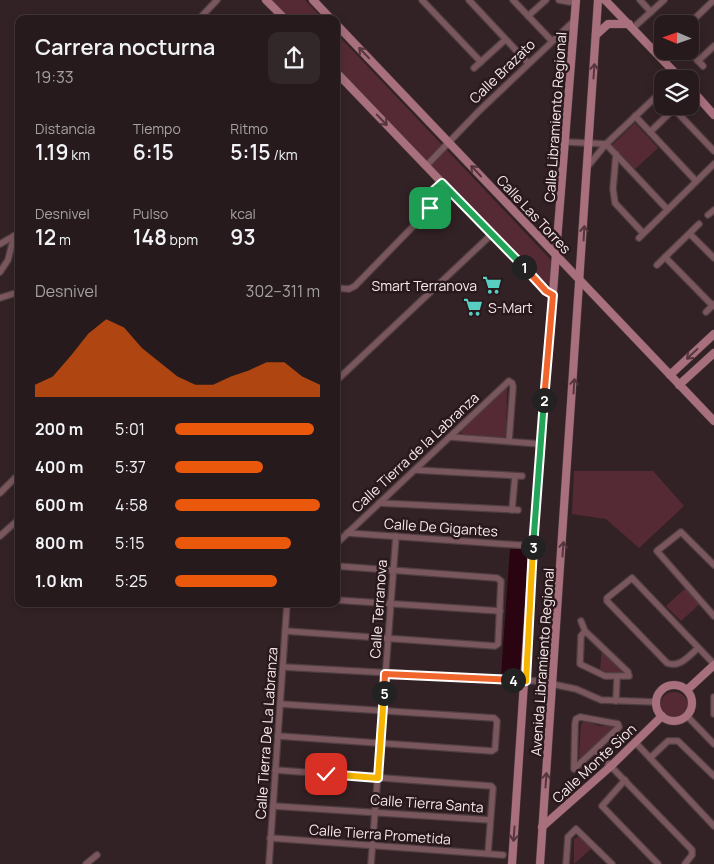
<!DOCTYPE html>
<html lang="es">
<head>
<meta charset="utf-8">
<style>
	body { margin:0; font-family:Manrope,sans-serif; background:#322729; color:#f1f3f6; height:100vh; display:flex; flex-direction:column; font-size:19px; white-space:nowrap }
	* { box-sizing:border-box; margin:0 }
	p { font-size:16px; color:#a4a1a3 }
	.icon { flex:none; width:28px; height:28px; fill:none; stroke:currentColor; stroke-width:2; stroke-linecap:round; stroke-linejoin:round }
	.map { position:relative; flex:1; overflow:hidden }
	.side { position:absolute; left:15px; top:15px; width:325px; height:592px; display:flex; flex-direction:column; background:#261a1c; border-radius:10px; box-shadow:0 2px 8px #0003,0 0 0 1px #42383b }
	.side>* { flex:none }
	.needle { width:32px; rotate:272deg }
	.buttons { position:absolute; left:654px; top:15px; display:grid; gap:10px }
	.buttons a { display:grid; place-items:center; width:45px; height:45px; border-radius:10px; background:#261a1c; box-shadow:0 2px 8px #0003,0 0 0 1px #42383b; font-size:25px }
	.pin { position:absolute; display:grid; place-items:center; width:42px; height:42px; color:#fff; margin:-21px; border-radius:10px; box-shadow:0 2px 8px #0006 }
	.km { position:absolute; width:25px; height:25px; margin:-12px; border-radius:50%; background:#222; color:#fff; font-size:14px; line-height:25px; text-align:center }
	.round { display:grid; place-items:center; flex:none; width:52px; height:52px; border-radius:10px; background:#322729 }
	.headline { display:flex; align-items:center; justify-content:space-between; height:85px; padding:0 20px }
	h1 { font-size:22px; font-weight:600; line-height:38px }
	.figures { display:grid; grid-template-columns:repeat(3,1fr); gap:8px; height:85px; padding:5px 20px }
	.figures div { display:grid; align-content:center }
	.figures b { font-size:21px; font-weight:600 }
	.figures small { font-size:14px; font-weight:400 }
	.figures p { font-size:14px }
	.chart { height:140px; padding:10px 20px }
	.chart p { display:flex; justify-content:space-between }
	.chart svg { width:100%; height:90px; margin-top:5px; fill:#ea580c; opacity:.7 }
	ul { padding:0 20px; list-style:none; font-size:16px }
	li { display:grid; grid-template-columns:80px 60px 1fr; align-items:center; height:38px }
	li i { height:12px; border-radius:6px; background:#ea580c }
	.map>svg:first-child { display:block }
	.green { fill:#562a35 }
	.water { fill:#2a0410 }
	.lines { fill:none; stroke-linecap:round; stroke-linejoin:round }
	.street-casing { stroke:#4e3e41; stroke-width:8 }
	.secondary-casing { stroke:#4e3e41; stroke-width:9 }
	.street { stroke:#7a565d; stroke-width:5.5 }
	.secondary { stroke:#a86f7c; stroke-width:8 }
	.oneway { stroke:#55363e }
	.split-1-casing { stroke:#fff; stroke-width:10 }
	.split-2-casing { stroke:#fff; stroke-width:10 }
	.split-3-casing { stroke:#fff; stroke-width:10 }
	.split-4-casing { stroke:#fff; stroke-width:10 }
	.split-5-casing { stroke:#fff; stroke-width:10 }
	.split-6-casing { stroke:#fff; stroke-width:10 }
	.split-1 { stroke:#22a559; stroke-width:6 }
	.split-2 { stroke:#f0652b; stroke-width:6 }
	.split-3 { stroke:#22a559; stroke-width:6 }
	.split-4 { stroke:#f5b400; stroke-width:6 }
	.split-5 { stroke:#f0652b; stroke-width:6 }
	.split-6 { stroke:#f5b400; stroke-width:6 }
	.labels { text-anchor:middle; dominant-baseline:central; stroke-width:5; stroke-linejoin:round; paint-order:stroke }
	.street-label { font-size:14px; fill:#f5e9eb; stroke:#29181c }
	.poi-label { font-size:14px; fill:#f5e9eb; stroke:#29181c; text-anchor:end }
</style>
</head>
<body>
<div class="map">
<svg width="714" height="864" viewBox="0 0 714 864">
	<rect width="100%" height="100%" fill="#332225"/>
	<g class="green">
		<polygon points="266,0 305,0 323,19 285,19"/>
		<polygon points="336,33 551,260 550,283 547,284 336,71"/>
		<polygon points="635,123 658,148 635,169 612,145"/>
		<polygon points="507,387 506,435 502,438 462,434 461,431"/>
		<polygon points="574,471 653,471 684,506 639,548 606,519 572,514"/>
		<polygon points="689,585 703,601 681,621 666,606"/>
		<polygon points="602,650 623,671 614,674 600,670"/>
		<circle cx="674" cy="706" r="14"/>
		<polygon points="585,721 599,726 612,726 615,729 584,760 579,757 581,724"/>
		<polygon points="581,835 593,847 574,864 574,839"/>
	</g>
	<polygon class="water" points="510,549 530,549 522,677 501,676"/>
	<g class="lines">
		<g class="street-casing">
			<g id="street">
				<polyline points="422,0 481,62"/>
				<polyline points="469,0 528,63"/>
				<polyline points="513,0 552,41"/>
				<polyline points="559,0 570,2 573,0"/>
				<polyline points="640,0 651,12"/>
				<polyline points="528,16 546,0"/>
				<polyline points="199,19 217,0"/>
				<polyline points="689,24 714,0"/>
				<polyline points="633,28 664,0"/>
				<polyline points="689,51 703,66"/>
				<polyline points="698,61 714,46"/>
				<polyline points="474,68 505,40"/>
				<polyline points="674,109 714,151"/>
				<polyline points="635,116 696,181"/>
				<polyline points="650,132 677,106"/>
				<polyline points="567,142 606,144"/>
				<polyline points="606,144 667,209"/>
				<polyline points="616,154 613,189 615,203 643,233"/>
				<polyline points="426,166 479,111 575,20"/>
				<polyline points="588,166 606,144 662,91"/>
				<polyline points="708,215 714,210"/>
				<polyline points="690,234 714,258"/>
				<polyline points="639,238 714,164"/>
				<polyline points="0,244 19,233"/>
				<polyline points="665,257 713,306"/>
				<polyline points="657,265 699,224"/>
				<polyline points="0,272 8,260 14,236"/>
				<polyline points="336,288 349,289 355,286 431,208 434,189 442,183"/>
				<polyline points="0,298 19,292"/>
				<polyline points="706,312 714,304"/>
				<polyline points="336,381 492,234"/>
				<polyline points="450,437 541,444"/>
				<polyline points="415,470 522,476"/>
				<polyline points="0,493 19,474"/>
				<polyline points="379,503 518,510"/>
				<polyline points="512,510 515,476"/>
				<polyline points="347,533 533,546"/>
				<polyline points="0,536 19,519"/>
				<polyline points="336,544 509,381 512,383 513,387 509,441"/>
				<polyline points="714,565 681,532 657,551 714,616"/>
				<polyline points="336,600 500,611"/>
				<polyline points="581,621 585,631 628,672 629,676 605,676 580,664 581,636 585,631"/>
				<polyline points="285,631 495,646 498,644 501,581 497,578 336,566"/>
				<path d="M698,648C689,656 680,668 667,663L607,601V598L632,578L714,664"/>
				<polyline points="283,667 537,681 576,689 601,700 656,702"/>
				<polyline points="714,697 714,714"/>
				<polyline points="616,701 617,677"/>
				<polyline points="687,716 714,744"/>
				<polygon points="580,717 618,724 619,727 574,769 575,724 576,719"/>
				<polyline points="278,736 492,751 495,749 497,721 494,718 280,704"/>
				<polyline points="635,742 714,826"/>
				<polyline points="596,751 692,850 692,855 685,864"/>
				<polyline points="650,758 668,741 678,741 714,776"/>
				<polyline points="275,770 491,786 493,788 488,853"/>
				<polyline points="625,780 602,806 658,864"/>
				<polyline points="273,806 490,820"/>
				<polyline points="270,838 503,855"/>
				<polyline points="86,864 97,855"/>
				<polyline points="269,864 287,604"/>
				<polyline points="371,864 396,536"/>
				<polyline points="566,864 568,837 576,829 612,864"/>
			</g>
		</g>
		<g class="secondary-casing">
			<g id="secondary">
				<polyline points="266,0 285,19"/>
				<polyline points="313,0 331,19"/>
				<polyline points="605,0 681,79"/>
				<polyline points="336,24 714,421"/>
				<polyline points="596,35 608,24 629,24"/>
				<polyline points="336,72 546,291 553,295"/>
				<polyline points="690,88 714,115"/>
				<polyline points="670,375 714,334"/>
				<polyline points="679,385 714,353"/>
				<circle cx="674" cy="703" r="18"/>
				<polyline points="687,690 714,665"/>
				<polyline points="542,827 611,766 662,716"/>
				<polyline points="512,864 533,546 576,0"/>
				<polyline points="540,864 598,0"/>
			</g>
		</g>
		<use href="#street" class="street"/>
		<use href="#secondary" class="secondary"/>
	</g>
	<defs><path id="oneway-shaft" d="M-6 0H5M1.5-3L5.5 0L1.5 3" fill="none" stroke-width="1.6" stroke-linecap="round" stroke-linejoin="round" transform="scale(1.25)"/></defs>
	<g class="oneway">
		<use href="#oneway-shaft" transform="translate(364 53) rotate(-134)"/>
		<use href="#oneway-shaft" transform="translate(594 71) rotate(-86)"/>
		<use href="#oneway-shaft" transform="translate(382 120) rotate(46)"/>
		<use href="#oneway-shaft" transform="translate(476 171) rotate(-133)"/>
		<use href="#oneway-shaft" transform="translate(584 233) rotate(-87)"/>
		<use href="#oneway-shaft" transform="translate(692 354) rotate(137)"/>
		<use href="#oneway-shaft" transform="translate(574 386) rotate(-86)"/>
		<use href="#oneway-shaft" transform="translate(563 549) rotate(-86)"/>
		<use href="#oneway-shaft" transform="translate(546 780) rotate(-86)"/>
		<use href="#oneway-shaft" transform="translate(514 834) rotate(94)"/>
	</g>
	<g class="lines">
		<g class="split-1-casing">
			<polyline id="split-1" points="430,208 434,190 442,183 524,267"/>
		</g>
		<g class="split-2-casing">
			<polyline id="split-2" points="524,267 546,291 553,295 544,400"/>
		</g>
		<g class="split-3-casing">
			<polyline id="split-3" points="533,547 544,400"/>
		</g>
		<g class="split-4-casing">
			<polyline id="split-4" points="513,680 526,681 533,547"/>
		</g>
		<g class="split-5-casing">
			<polyline id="split-5" points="384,693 385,674 513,680"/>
		</g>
		<g class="split-6-casing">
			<polyline id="split-6" points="326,774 378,778 384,693"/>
		</g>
		<use href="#split-1" class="split-1"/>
		<use href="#split-2" class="split-2"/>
		<use href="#split-3" class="split-3"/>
		<use href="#split-4" class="split-4"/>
		<use href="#split-5" class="split-5"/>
		<use href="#split-6" class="split-6"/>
	</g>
	<defs>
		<g id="supermarket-bare" transform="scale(1.5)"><path d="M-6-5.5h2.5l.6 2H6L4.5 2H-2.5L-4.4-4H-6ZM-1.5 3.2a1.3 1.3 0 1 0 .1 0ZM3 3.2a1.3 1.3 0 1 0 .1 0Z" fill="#58cec0" stroke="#29181c" stroke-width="2.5" paint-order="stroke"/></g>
	</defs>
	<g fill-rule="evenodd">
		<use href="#supermarket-bare" x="492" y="285"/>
		<use href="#supermarket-bare" x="473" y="307"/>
	</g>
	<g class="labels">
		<g class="street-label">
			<text transform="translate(502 71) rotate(-44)">Calle Brazato</text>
			<text transform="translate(555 117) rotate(-86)">Calle Libramiento Regional</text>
			<text transform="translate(534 214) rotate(47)">Calle Las Torres</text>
			<text transform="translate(415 452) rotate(-43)">Calle Tierra de la Labranza</text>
			<text transform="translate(441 527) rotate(4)">Calle De Gigantes</text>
			<text transform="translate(378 609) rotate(-86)">Calle Terranova</text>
			<text transform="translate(542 662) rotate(-86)">Avenida Libramiento Regional</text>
			<text transform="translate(266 733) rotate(-86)">Calle Tierra De La Labranza</text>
			<text transform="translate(594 763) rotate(-43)">Calle Monte Sion</text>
			<text transform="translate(427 803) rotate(4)">Calle Tierra Santa</text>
			<text transform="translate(380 834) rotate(4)">Calle Tierra Prometida</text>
		</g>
		<g class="poi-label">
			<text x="477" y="285">Smart Terranova</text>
			<text x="488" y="307" text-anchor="start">S-Mart</text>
		</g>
	</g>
</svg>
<div class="buttons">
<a><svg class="needle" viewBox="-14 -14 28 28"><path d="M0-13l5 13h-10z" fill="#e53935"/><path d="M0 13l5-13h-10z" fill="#a4a1a3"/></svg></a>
<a><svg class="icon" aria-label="layers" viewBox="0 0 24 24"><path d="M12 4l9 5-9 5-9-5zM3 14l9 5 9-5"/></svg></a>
</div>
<div class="pin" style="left:430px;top:208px;background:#1e9e55"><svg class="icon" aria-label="arrive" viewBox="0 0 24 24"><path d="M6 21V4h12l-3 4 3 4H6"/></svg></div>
<div class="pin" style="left:326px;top:774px;background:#d93025"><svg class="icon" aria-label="check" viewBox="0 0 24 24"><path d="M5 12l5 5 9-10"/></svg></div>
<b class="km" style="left:524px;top:267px">1</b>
<b class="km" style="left:544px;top:400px">2</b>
<b class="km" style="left:533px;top:547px">3</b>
<b class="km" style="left:513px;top:680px">4</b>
<b class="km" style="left:384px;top:693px">5</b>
<section class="side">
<div class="headline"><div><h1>Carrera nocturna</h1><p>19:33</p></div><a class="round"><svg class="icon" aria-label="share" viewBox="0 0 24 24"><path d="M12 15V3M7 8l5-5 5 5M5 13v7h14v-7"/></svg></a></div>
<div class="figures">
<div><p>Distancia</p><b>1.19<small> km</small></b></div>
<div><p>Tiempo</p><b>6:15</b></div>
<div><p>Ritmo</p><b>5:15<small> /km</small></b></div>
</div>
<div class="figures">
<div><p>Desnivel</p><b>12<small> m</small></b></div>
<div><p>Pulso</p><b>148<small> bpm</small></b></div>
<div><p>kcal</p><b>93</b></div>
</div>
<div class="chart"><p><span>Desnivel</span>302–311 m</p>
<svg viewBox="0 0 160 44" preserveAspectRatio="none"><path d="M0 44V38L10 34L20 24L30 13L40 6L50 10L60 20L70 27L80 34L90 38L100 38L110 34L120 31L130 27L140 27L150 34L160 38V44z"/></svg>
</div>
<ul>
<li><b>200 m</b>5:01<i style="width:96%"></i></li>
<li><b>400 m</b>5:37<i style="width:61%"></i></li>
<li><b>600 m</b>4:58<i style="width:100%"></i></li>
<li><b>800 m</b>5:15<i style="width:80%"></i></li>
<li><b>1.0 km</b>5:25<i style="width:70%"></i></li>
</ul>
</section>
</div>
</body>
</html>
